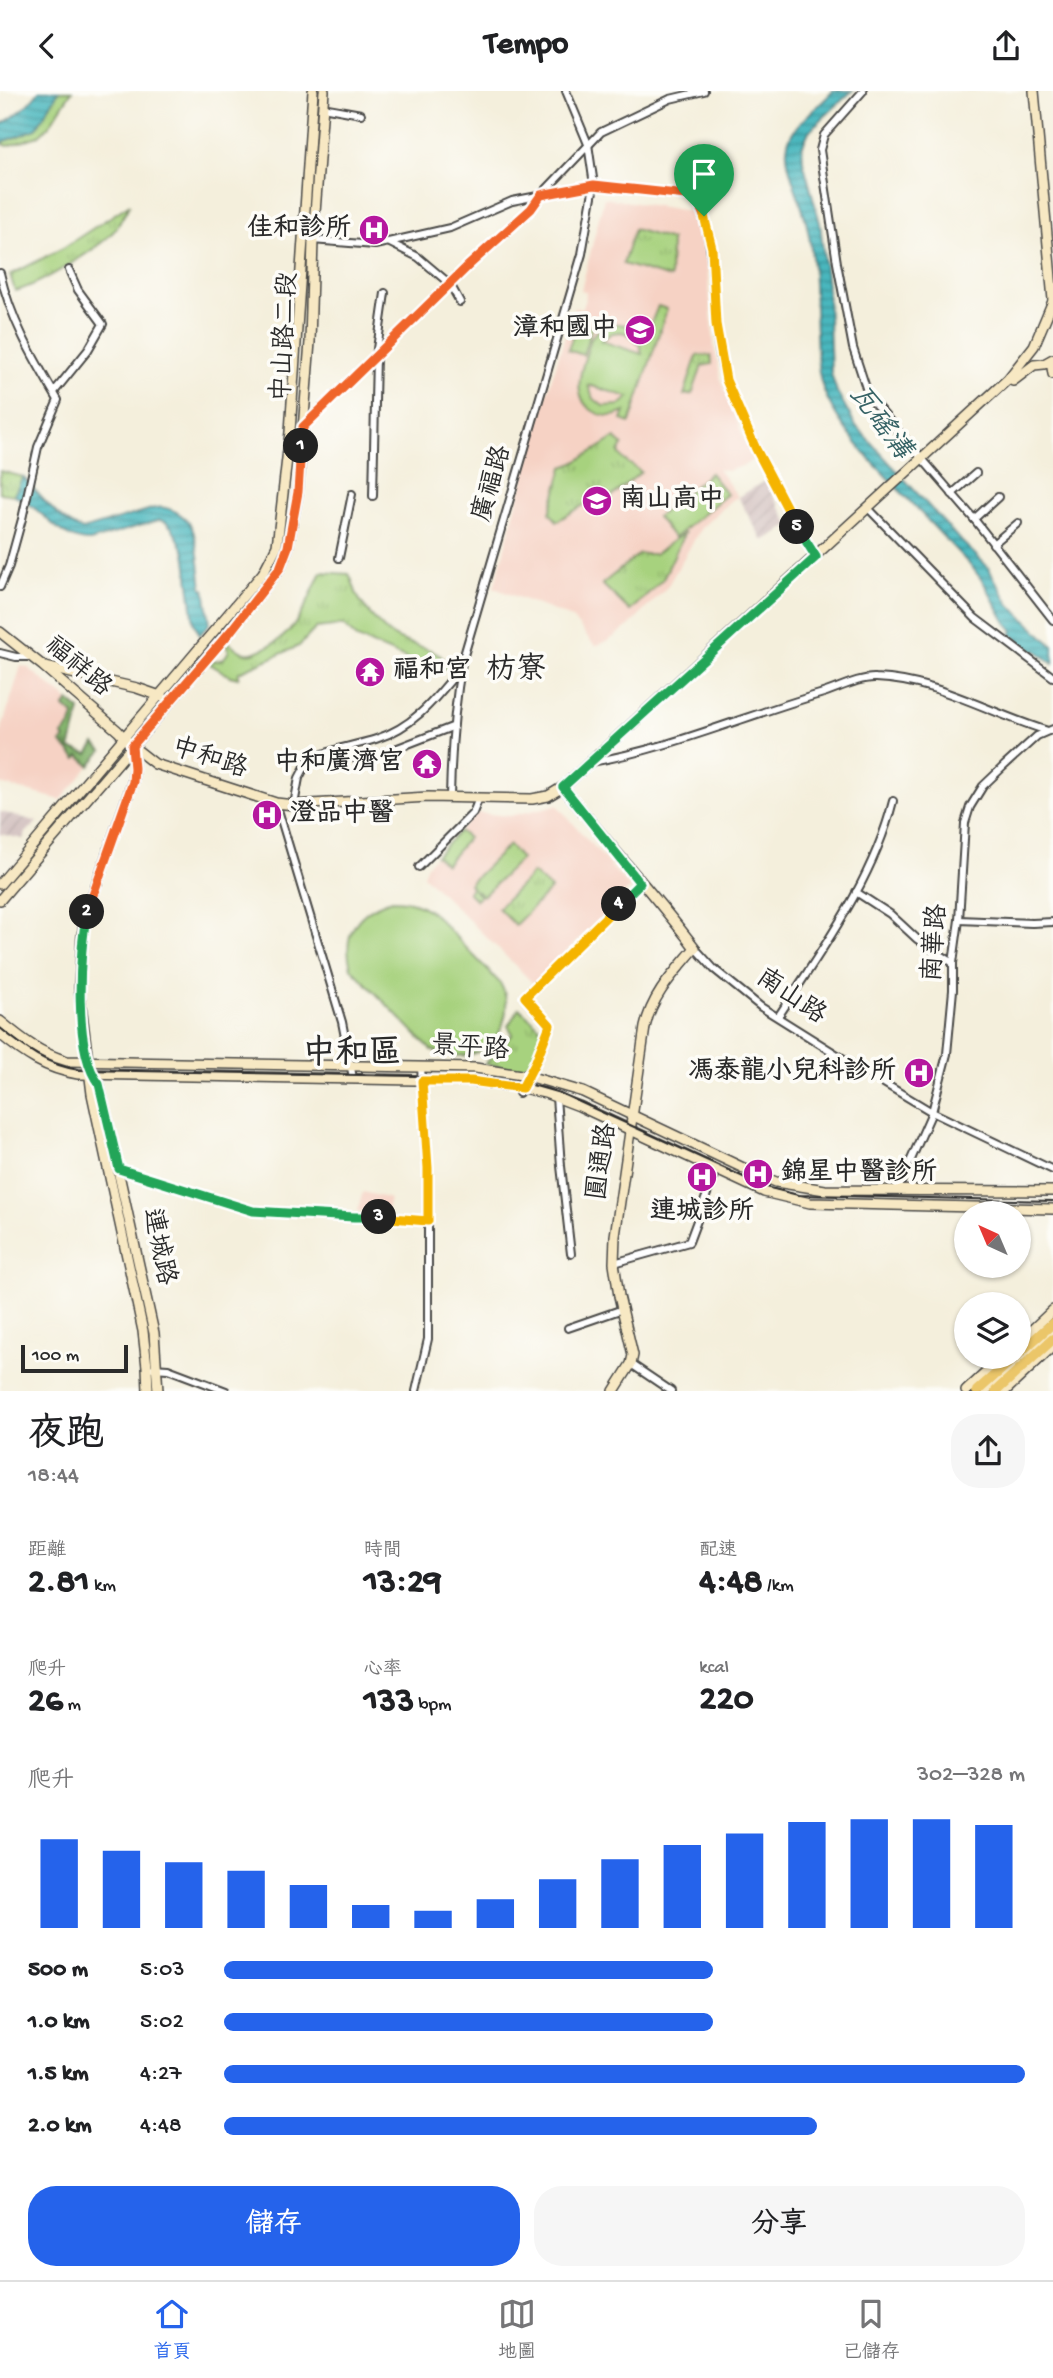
<!DOCTYPE html>
<html lang="zh-TW">
<head>
<meta charset="utf-8">
<style>
	body { margin:0; font-family:"Gochi Hand","LXGW WenKai TC",sans-serif; background:#f6f6f6; color:#202124; height:100vh; display:flex; flex-direction:column; font-size:26px; white-space:nowrap }
	* { box-sizing:border-box; margin:0 }
	p { font-size:23px; color:#757577 }
	.icon { flex:none; width:38px; height:38px; fill:none; stroke:currentColor; stroke-width:2; stroke-linecap:round; stroke-linejoin:round }
	.map { position:relative; height:1300px; overflow:hidden }
	.panel { display:flex; flex-direction:column; background:#fff; flex:1 }
	.panel>* { flex:none }
	.needle { width:46px; rotate:316deg }
	.controls { position:absolute; left:954px; top:1110px; display:grid; gap:14px }
	.controls a { display:grid; place-items:center; width:77px; height:77px; border-radius:50%; background:#fff; box-shadow:0 2px 5px #0004; font-size:35px }
	.scale { position:absolute; left:21px; bottom:18px; width:107px; box-sizing:border-box; padding-left:7px; border:4px solid #2b2b2b; border-top:0; font-size:19px; line-height:24px; white-space:nowrap; color:#2b2b2b; -webkit-text-stroke:5px #fdfcf7; paint-order:stroke }
	.pin { position:absolute; display:grid; place-items:center; width:60px; height:60px; color:#fff; margin:-72px -30px; border-radius:50% 50% 50% 0; rotate:-45deg; box-shadow:0 0 7px #0007 }
	.pin .icon { rotate:45deg }
	.km { position:absolute; width:35px; height:35px; margin:-18px; border-radius:50%; background:#222; color:#fff; font-size:19px; line-height:35px; text-align:center }
	.round { display:grid; place-items:center; flex:none; width:74px; height:74px; border-radius:28px; background:#f6f6f6 }
	.overview { display:flex; align-items:center; justify-content:space-between; height:119px; padding:0 28px }
	h1 { font-size:38px; font-weight:700; line-height:52px }
	.figures { display:grid; grid-template-columns:repeat(3,1fr); gap:10px; height:119px; padding:7px 28px }
	.figures div { display:grid; align-content:center }
	.figures b { font-size:35px; font-weight:700 }
	.figures small { font-size:19px; font-weight:400 }
	.figures p { font-size:19px }
	.chart { height:196px; padding:14px 28px }
	.chart p { display:flex; justify-content:space-between }
	.chart svg { width:100%; height:126px; margin-top:7px; stroke:#2563eb; stroke-width:6 }
	.button { display:flex; gap:14px; margin-top:auto; padding:14px 28px }
	.button a { flex:1; height:80px; border-radius:28px; background:#2563eb; color:#fff; font-size:28px; font-weight:700; line-height:80px; text-align:center }
	.button a+a { background:#f6f6f6; color:#202124 }
	ul { padding:0 28px; list-style:none; font-size:23px }
	li { display:grid; grid-template-columns:112px 84px 1fr; align-items:center; height:52px }
	li i { height:18px; border-radius:9px; background:#2563eb }
	header { display:flex; justify-content:space-between; align-items:center; height:91px; padding:0 28px; background:#fff; font-size:32px; font-weight:700 }
	.menu { display:flex; justify-content:space-around; align-items:center; height:98px; border-top:2px solid #e0e0e0; background:#fff; font-size:19px; color:#757577 }
	.menu a { display:grid; justify-items:center; gap:4px }
	.menu .active { color:#2563eb }
	.map>svg:first-child { display:block }
	.built { fill:#f6d2c4 }
	.industrial { fill:url(#industrial-furrows) }
	.grass { fill:url(#grass-tufts); stroke:#697e54; stroke-width:2 }
	.forest { fill:url(#forest-firs); stroke:#58704c; stroke-width:2 }
	.pitch { fill:#a7d27e; stroke:#697e54; stroke-width:2; fill-rule:evenodd }
	.water { fill:url(#water-rules); stroke:#3a7174; stroke-width:2 }
	.lines { fill:none; stroke-linecap:round; stroke-linejoin:round }
	.street-casing { stroke:#494846; stroke-width:10 }
	.secondary-casing { stroke:#494846; stroke-width:12 }
	.highway-casing { stroke:#494846; stroke-width:14 }
	.street { stroke:#fff; stroke-width:6 }
	.secondary { stroke:#f7e8c3; stroke-width:9 }
	.highway { stroke:#ebc669; stroke-width:10 }
	.rail { stroke:#2b2b2b; stroke-width:2 }
	.split-1-casing { stroke:#fff; stroke-width:14 }
	.split-2-casing { stroke:#fff; stroke-width:14 }
	.split-3-casing { stroke:#fff; stroke-width:14 }
	.split-4-casing { stroke:#fff; stroke-width:14 }
	.split-5-casing { stroke:#fff; stroke-width:14 }
	.split-6-casing { stroke:#fff; stroke-width:14 }
	.split-1 { stroke:#f0652b; stroke-width:9 }
	.split-2 { stroke:#f0652b; stroke-width:9 }
	.split-3 { stroke:#22a559; stroke-width:9 }
	.split-4 { stroke:#f5b400; stroke-width:9 }
	.split-5 { stroke:#22a559; stroke-width:9 }
	.split-6 { stroke:#f5b400; stroke-width:9 }
	.labels { text-anchor:middle; dominant-baseline:central; stroke-width:7; stroke-linejoin:round; paint-order:stroke }
	.poi-label { font-size:26px; font-weight:bold; fill:#2b2b2b; stroke:#fdfcf7; text-anchor:end }
	.street-label { font-size:26px; fill:#2b2b2b; stroke:#fdfcf7 }
	.water-label { font-size:28px; font-style:italic; fill:#376366; stroke:#fdfcf7 }
	.quarter-label { font-size:30px; fill:#2b2b2b; stroke:#fdfcf7 }
	.district-label { font-size:33px; font-weight:bold; fill:#2b2b2b; stroke:#fdfcf7 }
</style>
</head>
<body>
<header><svg class="icon" aria-label="back" viewBox="0 0 24 24"><path d="M15 5l-7 7 7 7"/></svg>Tempo<svg class="icon" aria-label="share" viewBox="0 0 24 24"><path d="M12 15V3M7 8l5-5 5 5M5 13v7h14v-7"/></svg></header>
<div class="map">
<svg width="1053" height="1300" viewBox="0 0 1053 1300">
	<defs>
		<pattern id="industrial-furrows" width="10" height="10" patternUnits="userSpaceOnUse" patternTransform="scale(1.75)"><rect width="10" height="10" fill="#d1bfbe"/><path d="M-1 1l2-2M0 10L10 0M9 11l2-2" fill="none" stroke="#b4a4a3"/></pattern>
		<pattern id="grass-tufts" width="24" height="20" patternUnits="userSpaceOnUse" patternTransform="scale(1.75)"><rect width="24" height="20" fill="#a7d27e"/><path d="M3 7l-1-3M5 7V3M7 7l1-3M15 17l-1-3M17 17v-4M19 17l1-3" fill="none" stroke="#90b46d"/></pattern>
		<pattern id="forest-firs" width="22" height="20" patternUnits="userSpaceOnUse" patternTransform="scale(1.75)"><rect width="22" height="20" fill="#85b46d"/><path d="M5 1l3.5 6h-7zM16 11l3.5 6h-7z" fill="#6d935a"/></pattern>
		<pattern id="water-rules" width="6" height="5" patternUnits="userSpaceOnUse" patternTransform="scale(1.75)"><rect width="6" height="5" fill="#48b7be"/><path d="M0 2.5h6" fill="none" stroke="#3c959b"/></pattern>
	</defs>
	<rect width="100%" height="100%" fill="#fdfcf7"/>
	<filter id="ink" filterUnits="userSpaceOnUse"><feTurbulence type="fractalNoise" baseFrequency=".0143" numOctaves="2"/><feDisplacementMap in="SourceGraphic" scale="14" xChannelSelector="R" yChannelSelector="G"/><feConvolveMatrix kernelMatrix="1 2 1 2 8 2 1 2 1" color-interpolation-filters="sRGB"/></filter>
	<filter id="wash" filterUnits="userSpaceOnUse"><feTurbulence type="fractalNoise" baseFrequency=".00686" numOctaves="4" result="noise"/><feDisplacementMap in="SourceGraphic" scale="28" xChannelSelector="R" yChannelSelector="G"/><feGaussianBlur stdDeviation="1.57" result="paint"/><feColorMatrix in="noise" values="0 0 0 0 0 0 0 0 0 0 0 0 0 0 0 0 0 1.4 0 .05"/><feComposite in="paint" operator="in"/></filter>
	<g filter="url(#wash)">
		<rect width="100%" height="100%" fill="#f4efdc"/>
		<g class="built">
			<polygon points="604,107 702,122 714,254 721,289 752,369 745,374 727,380 718,378 738,406 730,410 701,437 667,496 630,534 608,550 595,555 572,527 494,497 546,306 574,217 582,218 585,211 586,201 581,199"/>
			<polygon points="21,575 27,576 80,619 70,658 88,663 95,653 102,660 61,709 0,693 0,643"/>
			<polygon points="557,714 630,797 534,893 423,784 427,774 477,722 510,725"/>
			<polygon points="363,1101 390,1108 386,1123 357,1120"/>
		</g>
		<g class="industrial">
			<polygon points="765,390 790,434 763,450 738,406"/>
			<polygon points="0,721 14,724 37,731 25,742 23,748 0,743"/>
		</g>
		<g class="grass">
			<polygon points="61,0 72,0 49,35 38,45 8,55 3,53 3,51 36,38 58,1"/>
			<path d="M130,113C125,122 120,133 113,141C95,160 40,194 15,200L10,184L63,157Z"/>
			<polygon points="634,138 671,149 670,187 623,173"/>
			<polygon points="697,264 711,265 712,273 702,275 692,303 684,304"/>
			<path d="M615,347L623,354L619,362C627,375 632,372 641,381L598,417L589,411L557,430L550,422L563,376L574,372Z"/>
			<polygon points="0,380 23,386 14,404 0,402"/>
			<polygon points="685,441 663,488 630,520 602,493 639,463 655,463"/>
			<path d="M321,481L349,483C353,490 354,497 357,504C362,515 379,534 389,542C407,557 440,553 449,577L429,579L427,576L357,547L343,534L316,537L299,555L239,581L238,587L230,585L210,573L213,569C221,571 226,567 229,559L225,553L227,550C233,554 239,561 246,562C253,564 260,559 267,556C299,541 307,511 321,481Z"/>
			<polygon points="533,782 551,798 515,834 498,817"/>
			<polygon points="519,917 543,939 536,966 524,980 485,973 513,943 508,935"/>
		</g>
		<polygon class="forest" points="69,610 80,619 70,658 88,663 95,653 102,660 90,675 79,665 76,668 61,652 65,647 62,644 71,634 74,624 64,616"/>
		<g class="pitch">
			<path d="M658,215L667,218L630,332L622,329L625,321C614,326 605,327 593,320C567,304 585,270 591,247C607,226 629,231 646,245ZM621,241C632,243 641,252 642,263L601,250L612,242ZM588,294L628,306H629L620,314L603,315L593,307Z"/>
			<polygon points="577,232 592,236 583,264 568,259"/>
			<polygon points="710,382 727,403 674,447 657,426"/>
			<polygon points="459,740 468,747 446,773 436,765"/>
			<polygon points="509,754 521,768 483,805 472,797 480,805 476,809 468,801 471,796 469,793"/>
			<path d="M392,809C410,809 420,813 434,823L500,892C514,916 503,951 475,962C461,968 445,964 431,959L351,877C341,841 359,819 392,809Z"/>
		</g>
		<g class="water">
			<path d="M39,0H59L36,38L0,52V34C17,25 27,15 39,0Z"/>
			<path d="M833,0H852L809,40L802,56L803,70L820,132L828,205L831,282L837,301L856,335L956,445L987,475L1010,514L1053,555V573L1036,559L1034,562L1011,543L1013,540L1005,530L984,492L972,476L865,363C849,343 833,323 824,300C817,282 817,261 816,241C814,206 815,169 807,135C803,113 785,77 787,57C789,34 819,17 833,0Z"/>
			<path d="M23,386C40,404 59,431 83,439L155,417C168,414 186,424 192,437C198,450 200,482 202,498H205L210,532L200,544L194,532L185,461L173,438L166,431L159,429L90,450C66,451 51,430 33,416C27,412 20,408 14,404Z"/>
		</g>
	</g>
	<g filter="url(#ink)">
		<g class="lines">
			<g class="street-casing">
				<g id="street">
					<polyline points="863,0 824,44 820,59 837,172 853,257 869,306 974,428 1053,529"/>
					<polyline points="322,16 361,23"/>
					<path d="M312,149L375,154L450,137L512,110L594,94L696,105C720,161 709,211 721,268C725,290 734,308 743,328C764,376 789,421 816,466"/>
					<polyline points="388,151 418,166 450,193 460,211"/>
					<path d="M0,182C11,230 34,268 58,309L38,356L22,428L9,475L0,496"/>
					<polyline points="54,301 88,259 103,233 78,199 69,179"/>
					<polyline points="304,334 469,174 531,118 541,104 601,41 670,8 704,0"/>
					<polyline points="952,403 976,382"/>
					<polyline points="373,405 376,265 385,202"/>
					<polyline points="868,417 975,527 1053,586"/>
					<polyline points="974,428 998,406"/>
					<polyline points="993,453 1018,432"/>
					<polyline points="339,467 352,403"/>
					<polyline points="0,562 16,566 32,566"/>
					<polyline points="347,656 359,672 452,636"/>
					<path d="M591,671C669,658 744,625 820,603C837,598 859,586 876,587C937,589 991,623 1048,640"/>
					<path d="M450,706C451,659 454,617 462,571L582,163L594,94L588,53L566,0"/>
					<polyline points="276,712 342,931 353,987"/>
					<path d="M294,714L299,687L308,670C329,658 354,655 376,648C414,636 435,608 459,579"/>
					<polyline points="419,776 473,722 479,707"/>
					<polyline points="856,801 890,823 917,848 953,872"/>
					<polyline points="959,829 1032,832 1053,831"/>
					<polyline points="695,857 714,878 761,916 852,973 932,1021 1053,1079"/>
					<path d="M778,926C822,858 873,790 893,710"/>
					<polyline points="519,1002 536,970 550,934 525,906 640,792"/>
					<polyline points="556,1006 561,1075 571,1163"/>
					<polyline points="119,1078 253,1120 354,1126 386,1126 428,1130"/>
					<polyline points="898,1098 932,1021 947,963 953,899 953,872 959,829 965,732 970,716 983,695 1004,675 1037,645 1053,638"/>
					<polyline points="614,1172 689,1151 716,1079"/>
					<polyline points="568,1237 623,1218"/>
					<polyline points="631,1273 671,1300"/>
					<polyline points="153,1277 168,1278 226,1300"/>
					<polyline points="416,1300 428,1248 428,1078 421,976"/>
				</g>
			</g>
			<g class="secondary-casing">
				<g id="secondary">
					<polyline points="1034,0 1053,209"/>
					<polyline points="1051,270 1053,283"/>
					<polyline points="1013,290 1034,274 1044,273 1053,268"/>
					<polyline points="0,541 43,575 118,640 132,655 155,673 276,712 294,714 428,706 532,708 548,705 563,696 1008,288 1034,255 1053,210"/>
					<polyline points="45,576 137,597 163,606"/>
					<polyline points="132,655 134,677 133,690 87,820 82,844 79,897 92,1003 143,1240 147,1276 148,1300"/>
					<path d="M563,696C606,751 653,802 695,857C674,882 652,904 645,936L615,1145L614,1172L619,1205L633,1264L631,1273L614,1300"/>
					<polyline points="0,793 263,482 277,455 290,341 313,0"/>
					<path d="M0,809C94,699 190,591 280,477L288,456L298,401L310,251L313,149L324,0"/>
					<path d="M0,930C22,948 39,962 67,970L475,977L528,985L583,1001L756,1083L776,1091L825,1099L1053,1100"/>
					<path d="M0,943C24,963 46,978 78,983L471,990L513,995L545,1002L579,1015L764,1101L810,1112L1053,1118"/>
					<polyline points="91,984 99,993 101,1002 154,1242 158,1300"/>
					<polyline points="1018,1252 1053,1219"/>
					<polyline points="966,1300 1004,1265"/>
					<polyline points="986,1300 1053,1241"/>
					<polyline points="1005,1300 1052,1256"/>
				</g>
			</g>
			<g class="highway-casing">
				<g id="highway">
					<polyline points="1018,1263 1053,1232"/>
					<polyline points="977,1300 1016,1265"/>
					<polyline points="996,1300 1053,1248"/>
				</g>
			</g>
			<use href="#street" class="street"/>
			<use href="#secondary" class="secondary"/>
			<use href="#highway" class="highway"/>
			<path class="rail" d="M0,937C25,957 46,974 79,979L471,986L518,990L560,1002L750,1089L770,1097L798,1104L1053,1110"/>
		</g>
	</g>
	<g class="lines" filter="url(#ink)">
		<g class="split-1-casing">
			<polyline id="split-1" points="301,355 303,336 469,174 531,118 541,104 594,94 696,105 704,125"/>
		</g>
		<g class="split-2-casing">
			<polyline id="split-2" points="87,821 133,691 134,677 132,655 230,541 280,477 288,456 298,401 301,355"/>
		</g>
		<g class="split-3-casing">
			<path id="split-3" d="M87,821C79,861 73,961 99,993L119,1078L253,1120L354,1126H379"/>
		</g>
		<g class="split-4-casing">
			<polyline id="split-4" points="379,1126 428,1130 428,1077 422,990 471,990 522,997 536,970 550,934 525,906 619,813"/>
		</g>
		<g class="split-5-casing">
			<polyline id="split-5" points="619,813 640,792 563,696 816,466 797,436"/>
		</g>
		<g class="split-6-casing">
			<polyline id="split-6" points="704,125 712,157 716,233 726,289 756,358 797,436"/>
		</g>
		<use href="#split-1" class="split-1"/>
		<use href="#split-2" class="split-2"/>
		<use href="#split-3" class="split-3"/>
		<use href="#split-4" class="split-4"/>
		<use href="#split-5" class="split-5"/>
		<use href="#split-6" class="split-6"/>
	</g>
	<defs>
		<g id="hospital-disc" transform="scale(1.575)"><circle r="9.5" fill="#b5179e" stroke="#fdfcf7"/><path d="M-5-5h3v3.5h4V-5h3V5h-3V1.5h-4V5h-3Z" fill="#fff"/></g>
		<g id="school-disc" transform="scale(1.575)"><circle r="9.5" fill="#b5179e" stroke="#fdfcf7"/><path d="M0-5L7-2L0 1L-7-2ZM-4 1L0 2.5L4 1V4Q0 6-4 4Z" fill="#fff"/></g>
		<g id="temple-disc" transform="scale(1.575)"><circle r="9.5" fill="#b5179e" stroke="#fdfcf7"/><path d="M0-6L5-2H3V0L6.5 2.5H4V6H1.5V3h-3V6H-4V2.5H-6.5L-3 0V-2H-5Z" fill="#fff"/></g>
	</defs>
	<g fill-rule="evenodd">
		<use href="#hospital-disc" x="374" y="139"/>
		<use href="#school-disc" x="640" y="239"/>
		<use href="#school-disc" x="597" y="410"/>
		<use href="#temple-disc" x="370" y="581"/>
		<use href="#temple-disc" x="427" y="673"/>
		<use href="#hospital-disc" x="267" y="724"/>
		<use href="#hospital-disc" x="919" y="982"/>
		<use href="#hospital-disc" x="758" y="1083"/>
		<use href="#hospital-disc" x="702" y="1086"/>
	</g>
	<g class="labels">
		<g class="poi-label">
			<text x="351" y="139">佳和診所</text>
			<text x="617" y="239">漳和國中</text>
			<text x="620" y="410" text-anchor="start">南山高中</text>
			<text x="393" y="581" text-anchor="start">福和宮</text>
			<text x="404" y="673">中和廣濟宮</text>
			<text x="290" y="724" text-anchor="start">澄品中醫</text>
			<text x="896" y="982">馮泰龍小兒科診所</text>
			<text x="781" y="1083" text-anchor="start">錦星中醫診所</text>
			<text x="702" y="1122" text-anchor="middle">連城診所</text>
		</g>
		<g class="street-label">
			<text transform="translate(287 246) rotate(-87)">中山路二段</text>
			<text transform="translate(494 393) rotate(-74)">廣福路</text>
			<text transform="translate(77 577) rotate(40)">福祥路</text>
			<text transform="translate(209 669) rotate(18)">中和路</text>
			<text transform="translate(937 852) rotate(-86)">南華路</text>
			<text transform="translate(790 907) rotate(34)">南山路</text>
			<text transform="translate(470 959) rotate(4)">景平路</text>
			<text transform="translate(604 1071) rotate(-82)">圓通路</text>
			<text transform="translate(157 1156) rotate(78)">連城路</text>
		</g>
		<g class="water-label">
			<text transform="translate(879 332) rotate(53)">瓦磘溝</text>
		</g>
		<g class="quarter-label">
			<text x="516" y="580">枋寮</text>
		</g>
		<g class="district-label">
			<text x="352" y="965">中和區</text>
		</g>
	</g>
</svg>
<div class="controls">
<a><svg class="needle" viewBox="-14 -14 28 28"><path d="M0-13l5 13h-10z" fill="#e53935"/><path d="M0 13l5-13h-10z" fill="#757577"/></svg></a>
<a><svg class="icon" aria-label="layers" viewBox="0 0 24 24"><path d="M12 4l9 5-9 5-9-5zM3 14l9 5 9-5"/></svg></a>
</div>
<div class="scale">100 m</div>
<div class="pin" style="left:704px;top:125px;background:#1e9e55"><svg class="icon" aria-label="arrive" viewBox="0 0 24 24"><path d="M6 21V4h12l-3 4 3 4H6"/></svg></div>
<b class="km" style="left:301px;top:355px">1</b>
<b class="km" style="left:87px;top:821px">2</b>
<b class="km" style="left:379px;top:1126px">3</b>
<b class="km" style="left:619px;top:813px">4</b>
<b class="km" style="left:797px;top:436px">5</b>
</div>
<section class="panel">
<div class="overview"><div><h1>夜跑</h1><p>18:44</p></div><a class="round"><svg class="icon" aria-label="share" viewBox="0 0 24 24"><path d="M12 15V3M7 8l5-5 5 5M5 13v7h14v-7"/></svg></a></div>
<div class="figures">
<div><p>距離</p><b>2.81<small> km</small></b></div>
<div><p>時間</p><b>13:29</b></div>
<div><p>配速</p><b>4:48<small> /km</small></b></div>
</div>
<div class="figures">
<div><p>爬升</p><b>26<small> m</small></b></div>
<div><p>心率</p><b>133<small> bpm</small></b></div>
<div><p>kcal</p><b>220</b></div>
</div>
<div class="chart"><p><span>爬升</span>302–328 m</p>
<svg viewBox="0 0 160 44" preserveAspectRatio="none"><path d="M5 44V13M15 44V17M25 44V21M35 44V24M45 44V29M55 44V36M65 44V38M75 44V34M85 44V27M95 44V20M105 44V15M115 44V11M125 44V7M135 44V6M145 44V6M155 44V8"/></svg>
</div>
<ul>
<li><b>500 m</b>5:03<i style="width:61%"></i></li>
<li><b>1.0 km</b>5:02<i style="width:61%"></i></li>
<li><b>1.5 km</b>4:27<i style="width:100%"></i></li>
<li><b>2.0 km</b>4:48<i style="width:74%"></i></li>
</ul>
<div class="button"><a>儲存</a><a>分享</a></div>
</section>
<nav class="menu">
<a class="active"><svg class="icon" aria-label="home" viewBox="0 0 24 24"><path d="M3 11l9-7 9 7M6 9v11h12V9"/></svg>首頁</a>
<a><svg class="icon" aria-label="map" viewBox="0 0 24 24"><path d="M3 6l6-2 6 2 6-2v14l-6 2-6-2-6 2zM9 4v14M15 6v14"/></svg>地圖</a>
<a><svg class="icon" aria-label="saved" viewBox="0 0 24 24"><path d="M7 4h10v16l-5-4-5 4z"/></svg>已儲存</a>
</nav>
</body>
</html>
